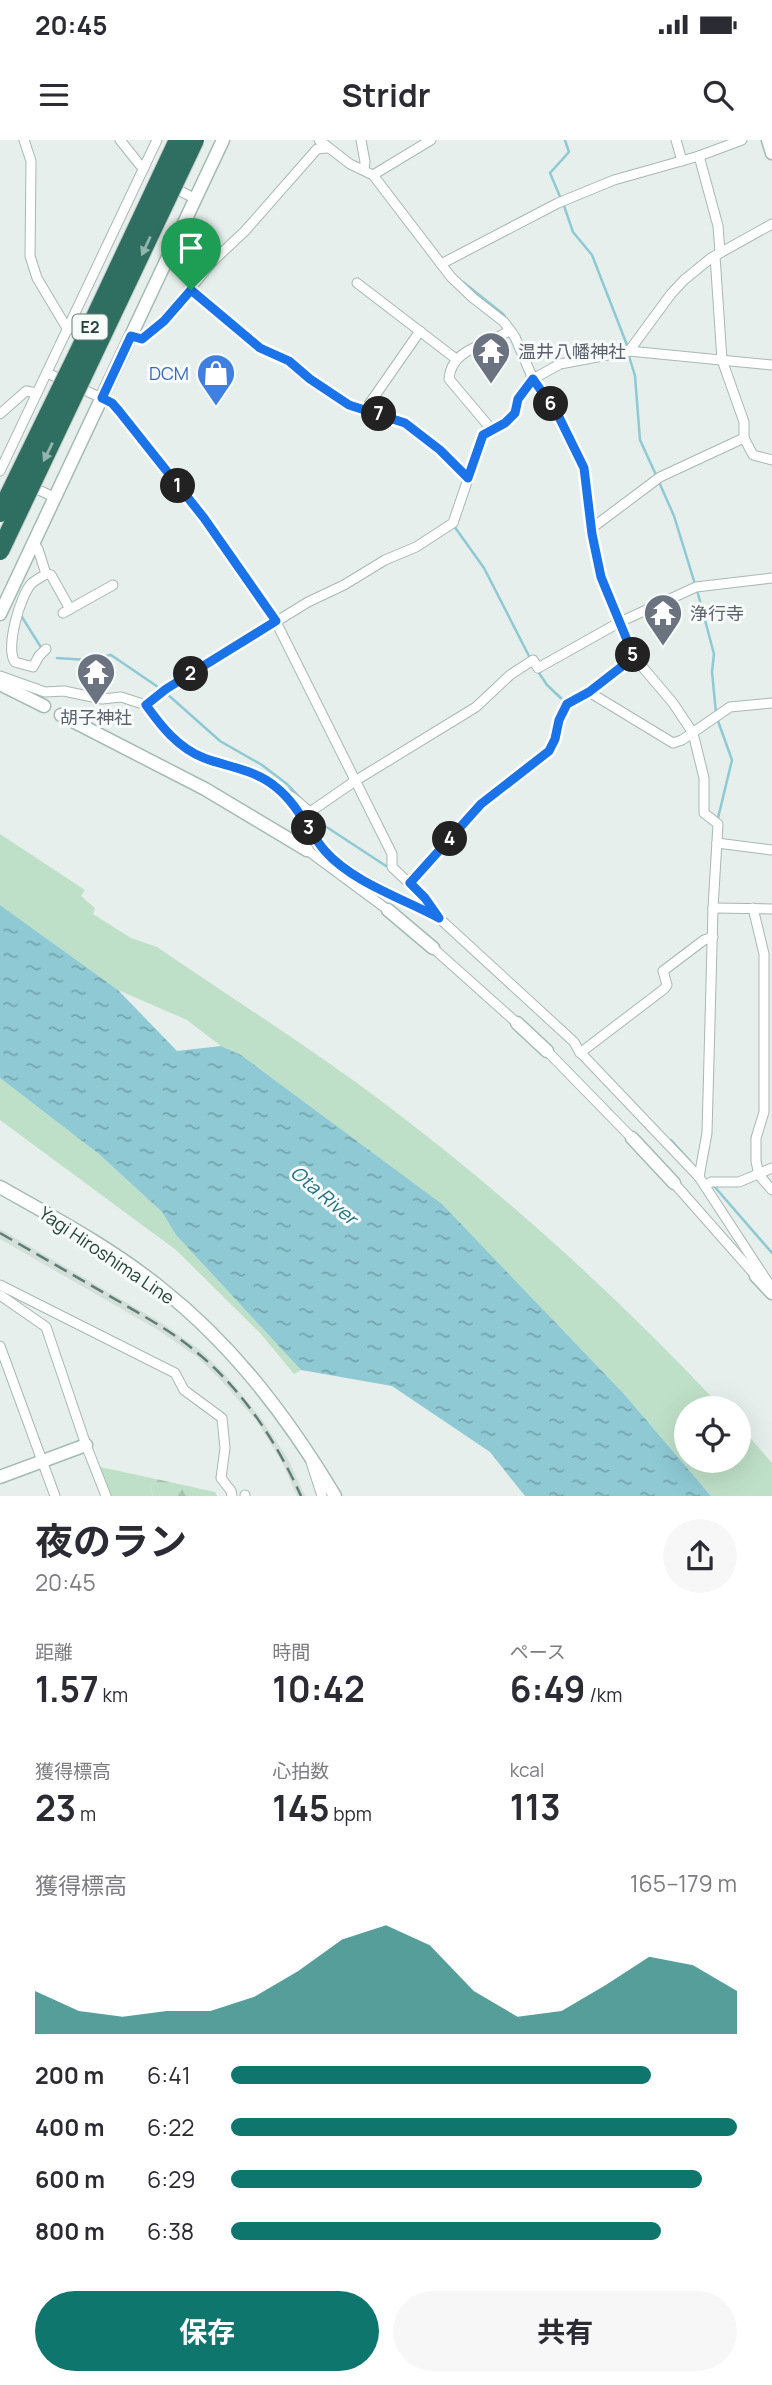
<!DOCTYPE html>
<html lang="ja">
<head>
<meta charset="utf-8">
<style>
	body { margin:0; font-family:Manrope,"Noto Sans JP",sans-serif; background:#f7f7f7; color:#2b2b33; height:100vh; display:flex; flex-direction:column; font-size:26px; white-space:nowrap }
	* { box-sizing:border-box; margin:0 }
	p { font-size:23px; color:#7c7c81 }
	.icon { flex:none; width:38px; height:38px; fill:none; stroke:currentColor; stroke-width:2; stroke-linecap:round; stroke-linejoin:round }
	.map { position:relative; height:1356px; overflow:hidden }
	.panel { display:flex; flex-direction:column; background:#fff; flex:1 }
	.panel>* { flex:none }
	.buttons { position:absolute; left:674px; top:1256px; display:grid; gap:14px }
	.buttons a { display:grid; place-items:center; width:77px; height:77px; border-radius:50%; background:#fff; box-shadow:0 7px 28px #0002; font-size:35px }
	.pin { position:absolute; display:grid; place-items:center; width:60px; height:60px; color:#fff; margin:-72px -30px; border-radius:50% 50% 50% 0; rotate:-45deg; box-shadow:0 0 7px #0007 }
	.pin .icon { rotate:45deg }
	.km { position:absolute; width:35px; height:35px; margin:-18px; border-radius:50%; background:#222; color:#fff; font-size:19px; line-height:35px; text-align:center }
	.round { display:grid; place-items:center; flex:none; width:74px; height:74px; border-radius:37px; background:#f7f7f7 }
	.summary { display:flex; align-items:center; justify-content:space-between; height:119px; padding:0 35px }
	h1 { font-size:38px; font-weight:700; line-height:52px }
	.metrics { display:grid; grid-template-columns:repeat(3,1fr); gap:10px; height:119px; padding:7px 35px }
	.metrics div { display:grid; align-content:center }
	.metrics b { font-size:35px; font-weight:700 }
	.metrics small { font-size:19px; font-weight:400 }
	.metrics p { font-size:19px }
	.chart { height:196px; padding:14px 35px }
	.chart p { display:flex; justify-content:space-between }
	.chart svg { width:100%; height:126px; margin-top:7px; fill:#0f766e; opacity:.7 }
	.button { display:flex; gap:14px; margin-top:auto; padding:14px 35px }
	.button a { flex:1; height:80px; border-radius:42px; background:#0f766e; color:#fff; font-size:28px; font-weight:700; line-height:80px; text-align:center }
	.button a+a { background:#f7f7f7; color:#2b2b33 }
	ul { padding:0 35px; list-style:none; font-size:23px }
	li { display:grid; grid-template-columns:112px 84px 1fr; align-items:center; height:52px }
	li i { height:18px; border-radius:9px; background:#0f766e }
	.status { display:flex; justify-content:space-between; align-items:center; height:49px; padding:0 35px; background:#fff; direction:ltr }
	.status svg { height:19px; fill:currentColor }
	header { display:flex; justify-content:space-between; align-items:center; height:91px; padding:0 35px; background:#fff; font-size:32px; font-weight:700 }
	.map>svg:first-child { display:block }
	.built { fill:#d4dfda }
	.grass { fill:#bfe0c8 }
	.forest { fill:url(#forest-firs) }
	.water { fill:url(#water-ripples) }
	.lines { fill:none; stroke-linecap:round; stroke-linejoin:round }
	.stream { stroke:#8ec9d4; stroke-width:2.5 }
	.street-casing { stroke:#a8b8b2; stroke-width:11 }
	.secondary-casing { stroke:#a4bbb3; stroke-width:15 }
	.street { stroke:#fff; stroke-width:9 }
	.secondary { stroke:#fff; stroke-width:12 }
	.rail { stroke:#5f7d75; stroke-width:2.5; stroke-dasharray:14 7; stroke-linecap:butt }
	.highway-bridge-casing { stroke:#c2cac8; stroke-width:20; stroke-linecap:butt }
	.highway-bridge { stroke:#2f6f62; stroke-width:18 }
	.oneway { fill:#93b5ae }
	.route-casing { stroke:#fff; stroke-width:14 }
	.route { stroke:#1a73e8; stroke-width:9 }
	.labels { text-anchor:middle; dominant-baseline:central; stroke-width:6; stroke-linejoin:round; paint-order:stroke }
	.shield { fill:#f7fbf9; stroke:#637a73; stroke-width:2 }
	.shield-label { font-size:16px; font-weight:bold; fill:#24423a }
	.worship-label { font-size:18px; fill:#5b616d; stroke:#f7fbf9; text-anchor:start }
	.shop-label { font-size:18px; fill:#366cbe; stroke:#f7fbf9; text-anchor:end }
	.street-label { font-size:18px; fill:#24423a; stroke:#f7fbf9 }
	.water-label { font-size:19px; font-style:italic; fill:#1c6f80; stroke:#f7fbf9 }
</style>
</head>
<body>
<div class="status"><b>20:45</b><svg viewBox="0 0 49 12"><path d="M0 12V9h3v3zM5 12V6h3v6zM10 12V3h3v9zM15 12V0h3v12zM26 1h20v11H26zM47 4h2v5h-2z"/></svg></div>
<header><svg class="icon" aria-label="menu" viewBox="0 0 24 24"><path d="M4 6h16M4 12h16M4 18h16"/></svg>Stridr<svg class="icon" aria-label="search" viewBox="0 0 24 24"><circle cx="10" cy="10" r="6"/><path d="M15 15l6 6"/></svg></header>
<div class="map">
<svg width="772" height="1356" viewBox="0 0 772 1356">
	<defs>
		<pattern id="forest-firs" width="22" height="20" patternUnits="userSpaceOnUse" patternTransform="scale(1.75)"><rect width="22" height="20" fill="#bfe0c8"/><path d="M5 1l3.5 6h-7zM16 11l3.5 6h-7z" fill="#a4c1ad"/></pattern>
		<pattern id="water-ripples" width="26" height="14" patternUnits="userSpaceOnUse" patternTransform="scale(1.75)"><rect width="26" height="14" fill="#8ec9d4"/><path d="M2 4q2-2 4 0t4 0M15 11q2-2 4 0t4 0" fill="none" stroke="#74a5ad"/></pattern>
	</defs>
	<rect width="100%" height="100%" fill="#e6efeb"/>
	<polygon class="built" points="0,1089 162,1183 200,1210 224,1233 260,1277 288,1319 305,1356 297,1356 282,1322 256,1280 219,1238 196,1216 158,1190 0,1099"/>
	<g class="grass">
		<path d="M0,694L85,750L81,756L95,768L93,774L131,798L157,807C233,859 311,908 384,963C506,1055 619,1158 723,1269H686V1321H738L739,1285L772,1323V1356H711L624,1254L442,1064L241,915L221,906L187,880L118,850L0,765Z"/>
		<polygon points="0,938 99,1014 162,1072 176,1095 301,1230 294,1234 261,1194 176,1110 0,980"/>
		<polygon points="95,1326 156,1339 150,1347 153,1356 106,1356"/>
	</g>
	<polygon class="forest" points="156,1339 215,1352 217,1356 153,1356 150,1347"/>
	<polygon class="water" points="0,765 118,850 177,911 221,906 241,915 442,1064 624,1254 711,1356 525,1356 490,1312 392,1246 301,1230 176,1095 162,1072 99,1014 0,938"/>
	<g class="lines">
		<g class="stream">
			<polyline points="561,59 550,33 569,12 565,0"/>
			<polyline points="563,63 573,92 592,115 627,205"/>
			<polyline points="463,142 503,174 510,184"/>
			<polyline points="629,216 635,236 640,300 656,335"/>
			<polyline points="519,251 527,236"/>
			<polyline points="659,342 674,376 695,444"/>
			<polyline points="454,386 484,428 530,518"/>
			<polyline points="697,450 714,514 712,532 716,573"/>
			<polyline points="22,477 42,509"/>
			<polyline points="57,518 87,520 111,515 161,549"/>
			<polyline points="537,530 547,545 564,561 556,578"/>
			<polyline points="166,553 220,601 262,625 287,644 303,661"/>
			<polyline points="314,672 325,686 386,726"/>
			<polyline points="718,678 732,620 718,581"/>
			<polyline points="671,1000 690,1021"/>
			<polyline points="714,1046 772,1113"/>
		</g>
		<g class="street-casing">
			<g id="street">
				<polyline points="24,0 31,21 30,116 37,138 68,190"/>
				<polyline points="120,0 140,25 144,28"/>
				<polyline points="319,0 350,24 373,35 451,137 473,158 504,182 515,197 533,239 558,275 584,329 592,394 601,437 634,517 673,563 693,593 704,638 704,673 718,684 713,768 707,993 699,1037"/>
				<polyline points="361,0 365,22 364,30"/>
				<polyline points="676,0 682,21"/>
				<polyline points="699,16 742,0"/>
				<polyline points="373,35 431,0"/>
				<polyline points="172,47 196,59"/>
				<polyline points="182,87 188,90 213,121"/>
				<polyline points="441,124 558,63 614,40 699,16 718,86 720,112"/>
				<polyline points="357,143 456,219"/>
				<polyline points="191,150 260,208 289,221 310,238 349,265 405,283 440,310 468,338"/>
				<polyline points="131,196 142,199 164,181 213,121 245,91 317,9 327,8"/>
				<polyline points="629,211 671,154 684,140 711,118 772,84"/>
				<polyline points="47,233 65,241"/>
				<polyline points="78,247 112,263 119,271 204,378 276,482 392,714 392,727 425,758 437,775"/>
				<polyline points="365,270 420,191"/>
				<polyline points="0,274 26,251 37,253"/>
				<path d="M492,290L449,239C451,207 489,206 510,190"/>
				<polyline points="744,298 753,315 772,320"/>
				<polyline points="0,331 157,0"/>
				<polyline points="30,346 54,357"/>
				<polyline points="592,388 660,337 744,298 744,282 722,220 715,116"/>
				<path d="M33,402L38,409L46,434C41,437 36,440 32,443C20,455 5,509 15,522L33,527L39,516L46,509"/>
				<polyline points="46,434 51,435 70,469"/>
				<polyline points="63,473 113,445"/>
				<polyline points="0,536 45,552 64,551 102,559 121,557 146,565 172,598 201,617 248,631 292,657 310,672 355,641 476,567 510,535 533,520 538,528 620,482 696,447 772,438"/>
				<polyline points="589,552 673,603 682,600 730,567 772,563"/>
				<polyline points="146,565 167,549 308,462 344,445 385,420 416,407 453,383 483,295 505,283 515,273 518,259 533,239 560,224 629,211 772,225"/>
				<polyline points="287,659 301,674 326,713 357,736 439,778 574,902 579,911 699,1037 769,1144"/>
				<polyline points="717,703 772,710"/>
				<polyline points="307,710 388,770"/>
				<polyline points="410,743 481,664 549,611 555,599 559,580 567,564 589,552 634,517"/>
				<polyline points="713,768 772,769"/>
				<polyline points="753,768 764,814 764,972 756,998 756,1021 759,1035 772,1050"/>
				<polyline points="433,808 517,883"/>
				<polyline points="547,911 632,998"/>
				<polyline points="580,913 664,849 667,845 663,831 704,800 713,797"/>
				<polyline points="674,1043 756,1136"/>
				<polyline points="705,1046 711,1042 739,1042 772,1028"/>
				<polyline points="0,1145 175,1233 184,1250 222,1278 225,1308 221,1338 231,1351 232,1356"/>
				<polyline points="0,1155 46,1187 86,1305 106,1356"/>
				<polyline points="0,1206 55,1356"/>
				<polyline points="311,1322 322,1356"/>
				<polyline points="245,1355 245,1356"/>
			</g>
		</g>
		<g class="secondary-casing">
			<g id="secondary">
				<polyline points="768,0 772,13"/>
				<polyline points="0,474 223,0"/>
				<polyline points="0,544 44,566"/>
				<polyline points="61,575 205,649 307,710"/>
				<polyline points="388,770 433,808"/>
				<polyline points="517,883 547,911"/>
				<polyline points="632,998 674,1043"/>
				<path d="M0,1047C55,1078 113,1109 162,1149C234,1206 288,1278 335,1356"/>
				<polyline points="756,1136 772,1153"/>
				<polyline points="0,1337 86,1305"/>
			</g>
		</g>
		<use href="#street" class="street"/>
		<use href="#secondary" class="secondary"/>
		<path class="rail" d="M0,1093C40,1116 80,1139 120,1162C147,1178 176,1194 200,1215C245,1253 277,1303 301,1356"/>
		<g class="highway-bridge-casing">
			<g id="highway-bridge">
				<polyline points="0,373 79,211 178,0"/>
				<polyline points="0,411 195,0"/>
			</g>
		</g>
		<use href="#highway-bridge" class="highway-bridge"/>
	</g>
	<defs><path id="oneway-solid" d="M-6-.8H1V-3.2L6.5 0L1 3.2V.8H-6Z" transform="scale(1.75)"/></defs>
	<g class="oneway">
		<use href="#oneway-solid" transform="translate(146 106) rotate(115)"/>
		<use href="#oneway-solid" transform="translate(48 312) rotate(116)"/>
	</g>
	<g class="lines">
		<g class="route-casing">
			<path id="route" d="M191,150L260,208L289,221L310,239L349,265L405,283L440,310L468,338L483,295L505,283L515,273L518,259L533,239L558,275L584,328L592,394L601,437L634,517L589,552L567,564L559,580L555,599L549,611L481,664L410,743L425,758L439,778C404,759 352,742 325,711C308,691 298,665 277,648C257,630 228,627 204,618C178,608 161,586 146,565L166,549L276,481L204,378L119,271L112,263L102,258L131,196L142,199L164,181Z"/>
		</g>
		<use href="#route" class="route"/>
	</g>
	<defs>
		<g id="temple-pin" transform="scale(2.0125)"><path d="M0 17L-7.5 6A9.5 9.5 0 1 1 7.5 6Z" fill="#6b7280" stroke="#f7fbf9"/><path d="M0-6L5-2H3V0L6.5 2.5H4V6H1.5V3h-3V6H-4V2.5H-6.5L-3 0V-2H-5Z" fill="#fff"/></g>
		<g id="shop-pin" transform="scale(2.0125)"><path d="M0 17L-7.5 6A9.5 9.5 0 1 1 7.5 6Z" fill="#3f7fe0" stroke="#f7fbf9"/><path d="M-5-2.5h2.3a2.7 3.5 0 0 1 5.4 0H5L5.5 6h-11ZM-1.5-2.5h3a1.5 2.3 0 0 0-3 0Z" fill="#fff"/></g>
	</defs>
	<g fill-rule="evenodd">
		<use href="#temple-pin" x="491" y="211"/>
		<use href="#shop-pin" x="216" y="233"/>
		<use href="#temple-pin" x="663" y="473"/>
		<use href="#temple-pin" x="96" y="532"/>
	</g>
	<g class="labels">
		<rect class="shield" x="72.5" y="174.5" width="35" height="25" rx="5"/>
		<g class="shield-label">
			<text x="90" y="187">E2</text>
		</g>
		<g class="worship-label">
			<text x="518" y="211">温井八幡神社</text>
			<text x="690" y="473">浄行寺</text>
			<text x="96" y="577" text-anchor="middle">胡子神社</text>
		</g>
		<g class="shop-label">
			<text x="189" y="233">DCM</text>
		</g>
		<g class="street-label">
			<text transform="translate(107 1115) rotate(34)">Yagi Hiroshima Line</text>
		</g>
		<g class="water-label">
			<text transform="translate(324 1055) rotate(40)">Ota River</text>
		</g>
	</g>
</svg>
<div class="buttons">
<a><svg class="icon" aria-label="locate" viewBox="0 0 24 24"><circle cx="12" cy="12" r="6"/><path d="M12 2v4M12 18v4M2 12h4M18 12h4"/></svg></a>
</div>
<div class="pin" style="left:191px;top:150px;background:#1e9e55"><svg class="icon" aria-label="arrive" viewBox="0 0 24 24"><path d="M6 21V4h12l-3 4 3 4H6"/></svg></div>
<b class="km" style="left:178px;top:346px">1</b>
<b class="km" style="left:191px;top:534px">2</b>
<b class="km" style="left:309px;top:688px">3</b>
<b class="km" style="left:450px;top:699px">4</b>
<b class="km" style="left:633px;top:515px">5</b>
<b class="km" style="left:551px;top:264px">6</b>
<b class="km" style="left:379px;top:274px">7</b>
</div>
<section class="panel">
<div class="summary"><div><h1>夜のラン</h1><p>20:45</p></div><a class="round"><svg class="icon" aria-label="share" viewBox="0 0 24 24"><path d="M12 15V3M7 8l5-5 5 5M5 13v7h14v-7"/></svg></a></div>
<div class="metrics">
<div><p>距離</p><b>1.57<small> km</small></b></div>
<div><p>時間</p><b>10:42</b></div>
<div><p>ペース</p><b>6:49<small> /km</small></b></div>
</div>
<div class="metrics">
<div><p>獲得標高</p><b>23<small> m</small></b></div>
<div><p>心拍数</p><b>145<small> bpm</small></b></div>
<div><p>kcal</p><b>113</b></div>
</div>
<div class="chart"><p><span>獲得標高</span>165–179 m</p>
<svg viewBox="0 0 160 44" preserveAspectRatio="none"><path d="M0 44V29L10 36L20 38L30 36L40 36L50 31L60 22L70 11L80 6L90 13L100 29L110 38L120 36L130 27L140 17L150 20L160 29V44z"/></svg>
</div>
<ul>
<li><b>200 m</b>6:41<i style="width:83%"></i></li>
<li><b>400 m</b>6:22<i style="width:100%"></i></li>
<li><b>600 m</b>6:29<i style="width:93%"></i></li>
<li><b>800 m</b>6:38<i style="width:85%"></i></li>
</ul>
<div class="button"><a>保存</a><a>共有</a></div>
</section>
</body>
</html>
